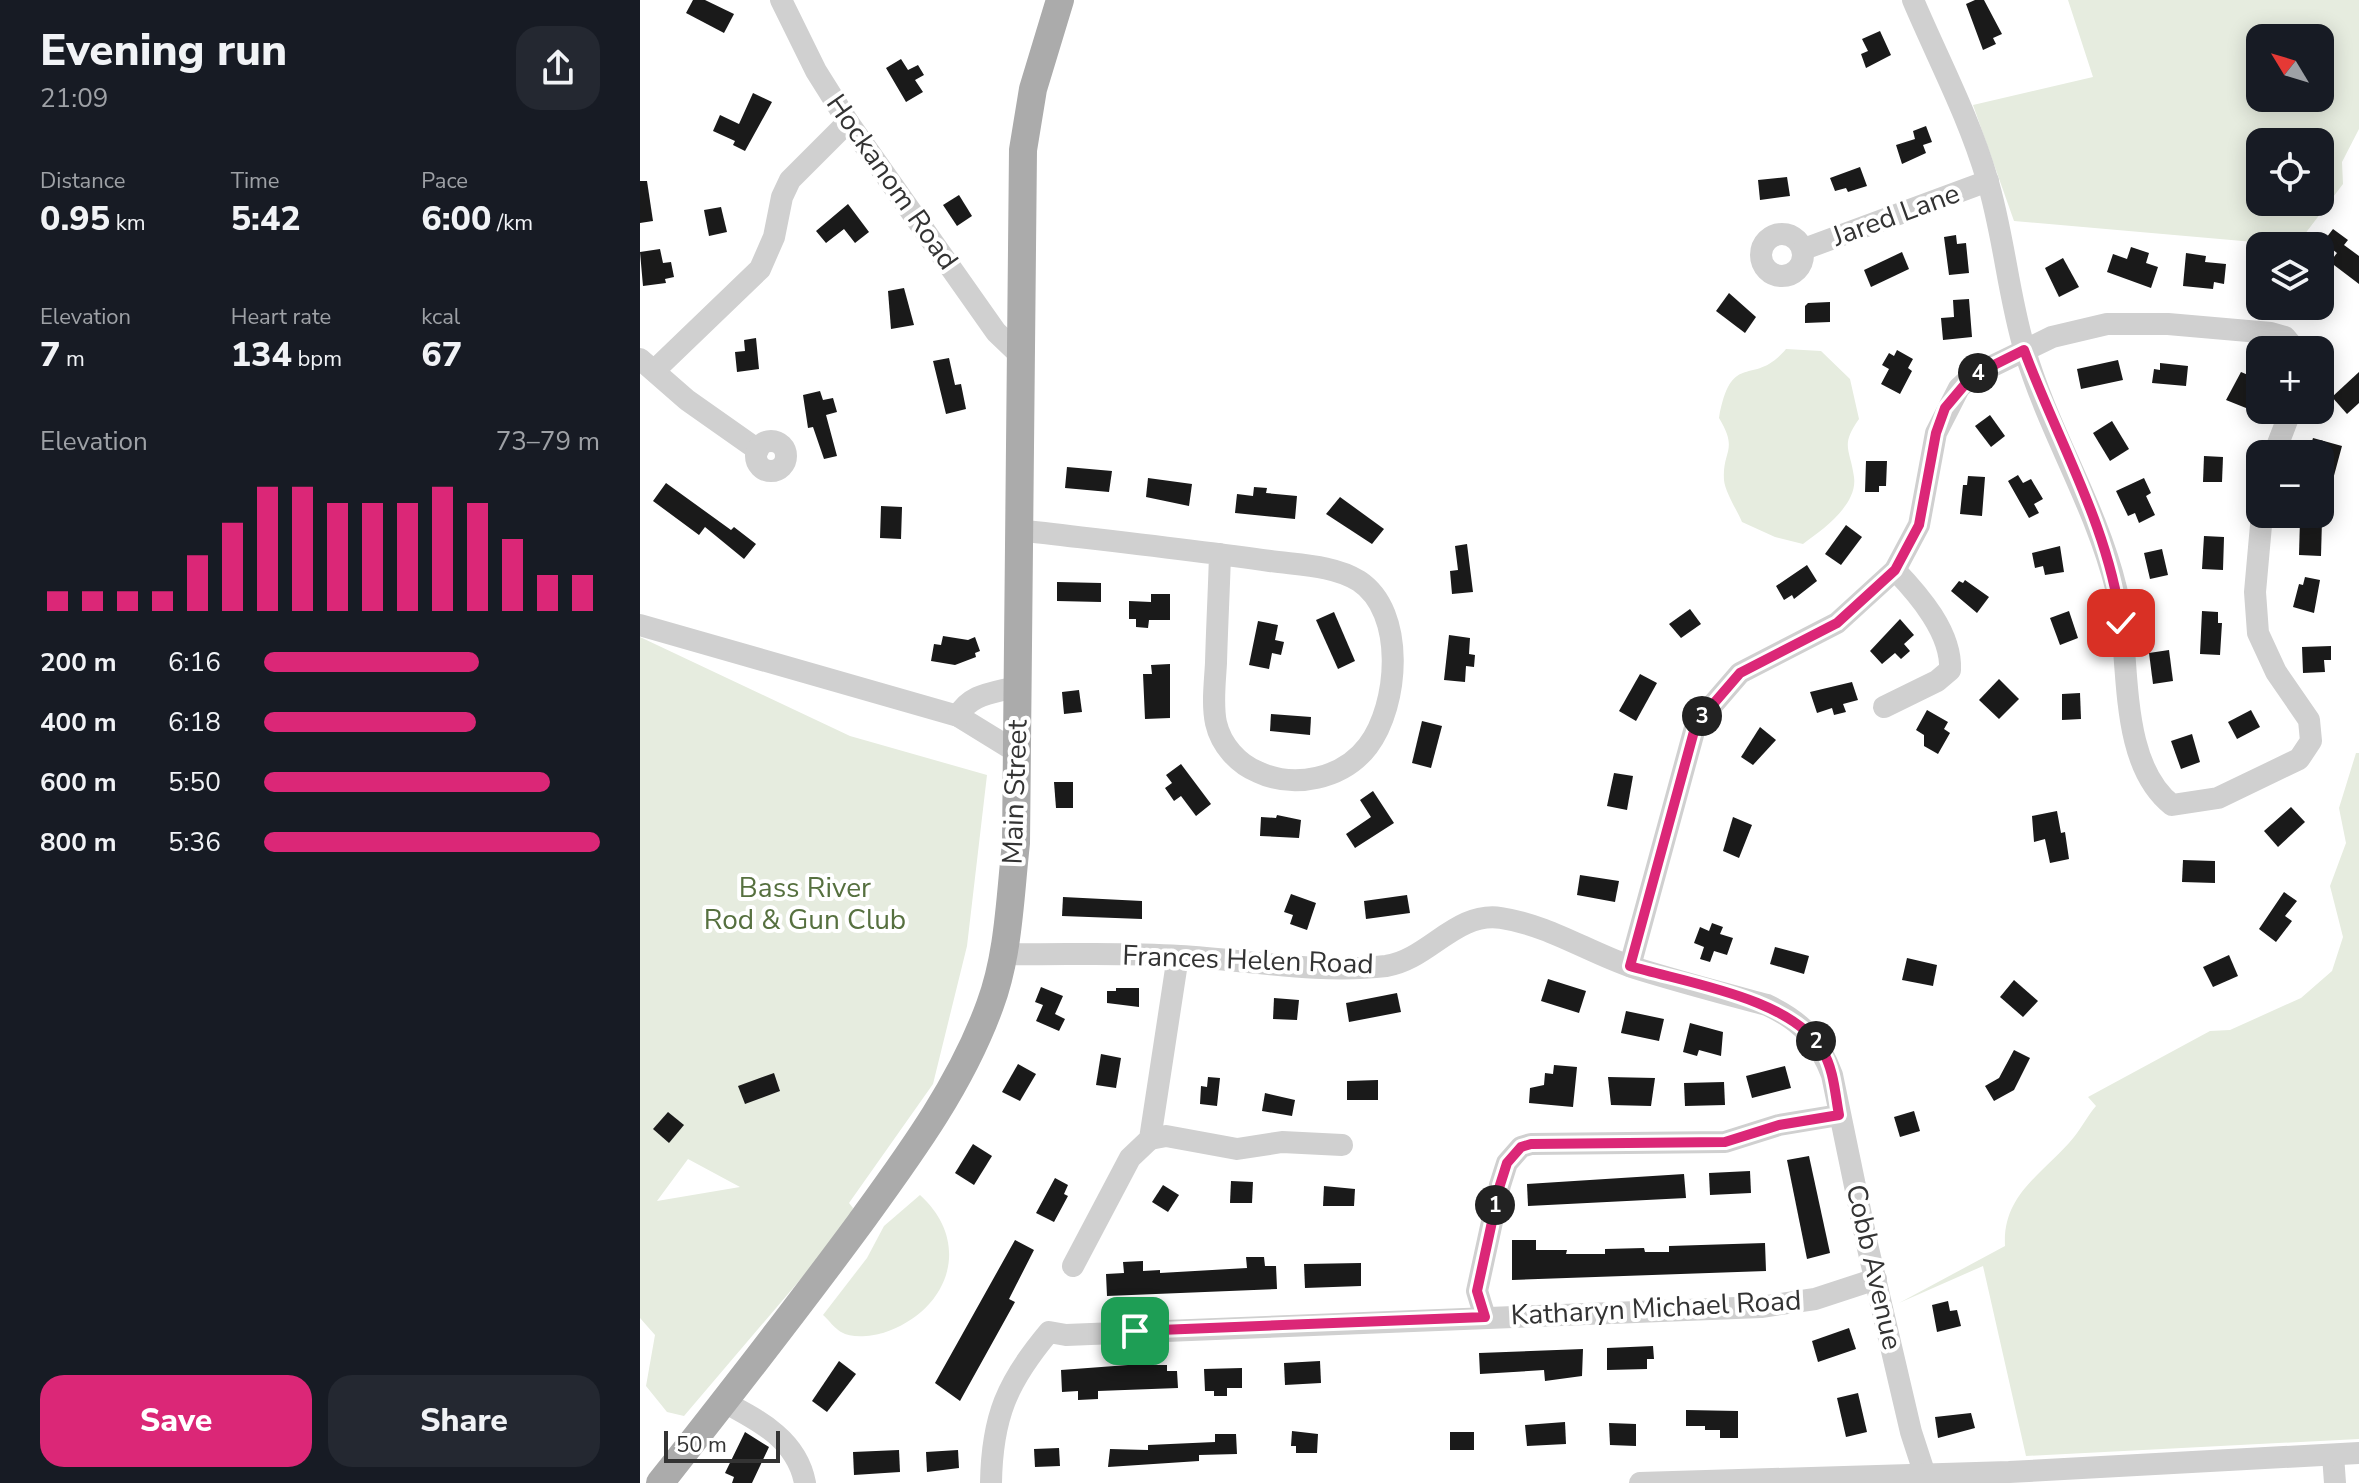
<!DOCTYPE html>
<html lang="en">
<head>
<meta charset="utf-8">
<style>
	body { margin:0; font-family:"Nunito Sans",sans-serif; background:#242831; color:#f1f3f6; height:100vh; display:flex; flex-direction:column; font-size:30px; white-space:nowrap }
	* { box-sizing:border-box; margin:0 }
	p { font-size:26px; color:#9ea1a6 }
	.icon { flex:none; width:44px; height:44px; fill:none; stroke:currentColor; stroke-width:2; stroke-linecap:round; stroke-linejoin:round }
	.map { position:relative; flex:1; overflow:hidden }
	.sheet { display:flex; flex-direction:column; background:#171b24; width:640px }
	.sheet>* { flex:none }
	.needle { width:52px; rotate:308deg }
	.tools { position:absolute; left:1606px; top:24px; display:grid; gap:16px }
	.tools a { display:grid; place-items:center; width:88px; height:88px; border-radius:16px; background:#171b24; box-shadow:0 4px 20px #0003; font-size:40px }
	.scale { position:absolute; left:24px; bottom:20px; width:116px; box-sizing:border-box; padding-left:8px; border:4px solid #333; border-top:0; font-size:22px; line-height:28px; white-space:nowrap; color:#333; -webkit-text-stroke:6px #fff; paint-order:stroke }
	.pin { position:absolute; display:grid; place-items:center; width:68px; height:68px; color:#fff; margin:-34px; border-radius:16px; box-shadow:0 4px 12px #0006 }
	.km { position:absolute; width:40px; height:40px; margin:-20px; border-radius:50%; background:#222; color:#fff; font-size:22px; line-height:40px; text-align:center }
	.round { display:grid; place-items:center; flex:none; width:84px; height:84px; border-radius:24px; background:#242831 }
	.overview { display:flex; align-items:center; justify-content:space-between; height:136px; padding:0 40px }
	h1 { font-size:44px; font-weight:800; line-height:60px }
	.stats { display:grid; grid-template-columns:repeat(3,1fr); gap:12px; height:136px; padding:8px 40px }
	.stats div { display:grid; align-content:center }
	.stats b { font-size:34px; font-weight:800 }
	.stats small { font-size:22px; font-weight:400 }
	.stats p { font-size:22px }
	.chart { height:224px; padding:16px 40px }
	.chart p { display:flex; justify-content:space-between }
	.chart svg { width:100%; height:144px; margin-top:8px; stroke:#db2777; stroke-width:6 }
	.button { display:flex; gap:16px; margin-top:auto; padding:16px 40px }
	.button a { flex:1; height:92px; border-radius:24px; background:#db2777; color:#fff; font-size:32px; font-weight:800; line-height:92px; text-align:center }
	.button a+a { background:#242831; color:#f1f3f6 }
	ul { padding:0 40px; list-style:none; font-size:26px }
	li { display:grid; grid-template-columns:128px 96px 1fr; align-items:center; height:60px }
	li i { height:20px; border-radius:10px; background:#db2777 }
	main { display:flex; flex:1; min-height:0 }
	.map>svg:first-child { display:block }
	.green { fill:#e6ecdf; fill-rule:evenodd }
	.building { fill:#1a1a1a }
	.lines { fill:none; stroke-linecap:round; stroke-linejoin:round }
	.minor { stroke:#d0d0d0; stroke-width:22 }
	.major { stroke:#ababab; stroke-width:28 }
	.route-casing { stroke:#fff; stroke-width:16 }
	.route { stroke:#db2777; stroke-width:10 }
	.labels { text-anchor:middle; dominant-baseline:central; stroke-width:8; stroke-linejoin:round; paint-order:stroke }
	.street-label { font-size:28px; fill:#333; stroke:#fff }
	.park-label { font-size:28px; fill:#56703f; stroke:#fff }
</style>
</head>
<body>
<main>
<section class="sheet">
<div class="overview"><div><h1>Evening run</h1><p>21:09</p></div><a class="round"><svg class="icon" aria-label="share" viewBox="0 0 24 24"><path d="M12 15V3M7 8l5-5 5 5M5 13v7h14v-7"/></svg></a></div>
<div class="stats">
<div><p>Distance</p><b>0.95<small> km</small></b></div>
<div><p>Time</p><b>5:42</b></div>
<div><p>Pace</p><b>6:00<small> /km</small></b></div>
</div>
<div class="stats">
<div><p>Elevation</p><b>7<small> m</small></b></div>
<div><p>Heart rate</p><b>134<small> bpm</small></b></div>
<div><p>kcal</p><b>67</b></div>
</div>
<div class="chart"><p><span>Elevation</span>73–79 m</p>
<svg viewBox="0 0 160 44" preserveAspectRatio="none"><path d="M5 44V38M15 44V38M25 44V38M35 44V38M45 44V27M55 44V17M65 44V6M75 44V6M85 44V11M95 44V11M105 44V11M115 44V6M125 44V11M135 44V22M145 44V33M155 44V33"/></svg>
</div>
<ul>
<li><b>200 m</b>6:16<i style="width:64%"></i></li>
<li><b>400 m</b>6:18<i style="width:63%"></i></li>
<li><b>600 m</b>5:50<i style="width:85%"></i></li>
<li><b>800 m</b>5:36<i style="width:100%"></i></li>
</ul>
<div class="button"><a>Save</a><a>Share</a></div>
</section>
<div class="map">
<svg width="1719" height="1483" viewBox="0 0 1719 1483">
	<rect width="100%" height="100%" fill="#fff"/>
	<g class="green">
		<path d="M1428,0H1719V129L1702,162L1703,184L1658,243L1660,246L1374,221L1333,105L1453,77ZM1680,38V98H1620V38ZM1680,142V202H1620V142Z"/>
		<path d="M1146,349L1181,351L1210,379L1219,419C1200,446 1210,448 1214,477C1218,505 1182,530 1163,544L1135,537L1102,522C1097,510 1085,492 1084,480C1082,450 1099,451 1079,418C1092,348 1113,389 1146,349Z"/>
		<path d="M0,637L210,736L347,775L327,946L293,1084L209,1203L213,1208L205,1227L44,1416L27,1412L6,1386L15,1335L0,1318ZM48,1159L100,1187L17,1201Z"/>
		<path d="M1716,753H1719V1439L1386,1456L1343,1266L1259,1303L1365,1246C1362,1193 1405,1173 1434,1137C1442,1127 1448,1115 1456,1106L1448,1097L1570,1031L1590,1030L1661,998L1692,971L1703,937L1690,886L1706,843L1699,808Z"/>
		<path d="M280,1195C334,1244 308,1312 243,1333C232,1336 212,1339 201,1332C194,1328 189,1320 183,1315L227,1258L244,1226Z"/>
	</g>
	<g class="building">
		<polygon points="53,0 65,0 94,14 84,33 46,13"/>
		<polygon points="1335,0 1344,0 1362,34 1353,38 1356,44 1343,50 1326,4"/>
		<polygon points="1240,31 1251,55 1226,68 1221,54 1228,51 1222,39"/>
		<polygon points="261,59 268,70 278,65 284,75 275,80 283,92 266,102 246,68"/>
		<polygon points="113,93 132,102 105,151 93,145 95,141 73,131 80,115 99,124"/>
		<polygon points="1286,126 1292,142 1283,145 1286,153 1262,164 1256,145 1275,139 1273,131"/>
		<polygon points="1220,167 1227,186 1208,192 1206,188 1195,191 1190,178"/>
		<polygon points="1147,177 1150,196 1120,200 1118,180"/>
		<polygon points="0,181 7,181 13,221 0,223"/>
		<polygon points="319,195 332,216 317,226 303,205"/>
		<polygon points="208,204 229,232 215,243 204,229 186,243 176,231"/>
		<polygon points="81,207 87,232 69,236 64,210"/>
		<polygon points="1693,229 1708,240 1704,245 1719,256 1719,284 1690,262 1697,253 1683,242"/>
		<polygon points="1316,235 1317,244 1326,243 1329,273 1309,275 1304,237"/>
		<polygon points="1491,247 1509,253 1506,263 1518,267 1511,288 1467,272 1473,254 1487,259"/>
		<polygon points="20,249 23,263 31,262 34,277 25,279 26,283 3,286 0,252"/>
		<polygon points="1262,252 1269,269 1231,287 1224,270"/>
		<polygon points="1546,253 1566,256 1565,262 1586,264 1584,284 1574,282 1573,289 1543,286"/>
		<polygon points="1423,258 1439,287 1419,297 1405,268"/>
		<polygon points="264,288 274,325 251,329 248,291"/>
		<polygon points="1089,293 1116,317 1105,333 1076,311"/>
		<polygon points="1329,299 1332,337 1303,340 1301,318 1314,317 1313,300"/>
		<polygon points="1190,302 1190,322 1165,323 1165,306 1168,303"/>
		<polygon points="116,338 119,369 97,372 95,352 105,351 104,340"/>
		<polygon points="1257,350 1273,359 1268,368 1272,371 1260,394 1241,384 1249,369 1242,365 1249,353 1254,356"/>
		<polygon points="309,358 315,385 321,384 326,409 306,414 293,361"/>
		<polygon points="1478,360 1483,380 1441,389 1437,369"/>
		<polygon points="1520,363 1548,366 1546,386 1512,383 1514,369 1520,370"/>
		<polygon points="1601,372 1620,380 1606,408 1586,400"/>
		<polygon points="1719,372 1719,403 1707,414 1692,397"/>
		<polygon points="180,391 183,400 193,398 197,412 186,415 197,456 184,459 173,427 168,428 163,395"/>
		<polygon points="1350,415 1365,436 1351,447 1335,426"/>
		<polygon points="1472,421 1489,449 1470,461 1453,433"/>
		<polygon points="1673,438 1702,446 1692,483 1680,480 1680,454 1669,451"/>
		<polygon points="1564,456 1583,457 1582,482 1563,482"/>
		<polygon points="1226,461 1247,461 1246,486 1239,486 1239,492 1225,492"/>
		<polygon points="427,467 472,471 469,492 425,488"/>
		<polygon points="1378,475 1383,483 1391,479 1403,499 1394,504 1399,513 1389,518 1368,481"/>
		<polygon points="1328,476 1345,477 1342,516 1320,514 1323,485 1327,485"/>
		<polygon points="508,478 552,484 549,506 506,497"/>
		<polygon points="1504,478 1511,493 1506,496 1515,515 1499,523 1495,513 1488,516 1476,491"/>
		<polygon points="26,483 91,530 94,527 116,544 104,559 65,527 59,535 13,501"/>
		<polygon points="614,487 627,488 626,493 657,496 655,519 595,513 597,494 613,496"/>
		<polygon points="700,497 744,529 732,544 686,514"/>
		<polygon points="241,506 262,507 261,539 240,538"/>
		<polygon points="1660,519 1682,520 1681,556 1659,555"/>
		<polygon points="1206,525 1222,537 1201,565 1185,554"/>
		<polygon points="1564,536 1584,537 1583,570 1562,569"/>
		<polygon points="827,544 833,592 812,594 810,571 818,570 815,546"/>
		<polygon points="1420,546 1424,572 1405,575 1403,566 1395,568 1392,553"/>
		<polygon points="1522,549 1528,575 1510,579 1504,553"/>
		<polygon points="1167,565 1177,581 1154,599 1152,595 1144,600 1136,586"/>
		<polygon points="1665,577 1680,580 1674,613 1653,607 1659,584 1663,585"/>
		<polygon points="1325,580 1349,597 1337,613 1311,591 1319,581 1323,583"/>
		<polygon points="417,582 461,583 461,602 417,601"/>
		<polygon points="511,594 530,594 530,620 509,620 508,628 496,627 496,619 489,619 489,601 511,602"/>
		<polygon points="1050,609 1061,624 1041,638 1029,624"/>
		<polygon points="1429,611 1438,638 1420,645 1410,618"/>
		<polygon points="1562,611 1578,612 1578,623 1582,623 1580,655 1560,654"/>
		<polygon points="694,612 715,661 698,669 676,620"/>
		<polygon points="1260,619 1274,635 1264,644 1270,651 1261,659 1255,653 1242,664 1230,651"/>
		<polygon points="618,621 638,625 635,640 644,642 641,655 632,653 629,669 609,665"/>
		<polygon points="809,635 830,638 829,654 835,655 834,667 826,666 825,682 804,680"/>
		<polygon points="303,636 328,640 335,637 340,651 335,653 336,657 315,665 291,661 294,644 301,645"/>
		<polygon points="1691,646 1691,660 1684,660 1685,672 1663,673 1662,647"/>
		<polygon points="1529,650 1533,681 1513,684 1509,653"/>
		<polygon points="530,664 530,718 505,719 503,674 512,674 511,665"/>
		<polygon points="1000,674 1017,683 996,721 979,711"/>
		<polygon points="1359,679 1379,699 1359,719 1339,700"/>
		<polygon points="1212,682 1218,700 1203,704 1206,712 1194,715 1192,708 1177,713 1170,692"/>
		<polygon points="439,690 442,712 424,714 422,692"/>
		<polygon points="1440,693 1441,719 1422,720 1422,694"/>
		<polygon points="1287,710 1308,722 1304,729 1310,733 1298,754 1284,746 1284,735 1276,730"/>
		<polygon points="1611,710 1620,727 1597,739 1588,722"/>
		<polygon points="631,714 671,717 670,735 630,731"/>
		<polygon points="782,721 802,726 791,768 772,763"/>
		<polygon points="1120,727 1136,740 1113,765 1101,757"/>
		<polygon points="1552,734 1560,762 1541,769 1531,741"/>
		<polygon points="541,764 571,804 556,816 541,796 534,801 525,788 532,783 526,775"/>
		<polygon points="974,773 993,776 987,810 967,806"/>
		<polygon points="414,782 433,782 433,808 416,808"/>
		<polygon points="733,791 754,823 715,848 706,834 731,817 720,800"/>
		<polygon points="1651,807 1665,822 1638,847 1624,831"/>
		<polygon points="1417,811 1421,833 1425,832 1429,859 1410,863 1405,839 1394,842 1392,816"/>
		<polygon points="637,815 661,820 659,838 620,836 621,817 636,818"/>
		<polygon points="1093,817 1112,825 1099,858 1083,851"/>
		<polygon points="1543,860 1575,861 1575,883 1542,882"/>
		<polygon points="940,875 979,881 975,902 937,895"/>
		<polygon points="1644,892 1657,901 1645,916 1652,921 1636,942 1619,929"/>
		<polygon points="651,894 676,903 667,930 650,924 653,915 644,912"/>
		<polygon points="767,895 770,913 726,919 724,901"/>
		<polygon points="423,897 502,901 502,919 422,916"/>
		<polygon points="1072,923 1083,927 1080,934 1093,938 1087,955 1074,951 1070,962 1060,959 1064,947 1054,943 1060,927 1069,931"/>
		<polygon points="1135,947 1169,956 1164,974 1130,964"/>
		<polygon points="1589,955 1598,976 1573,987 1563,967"/>
		<polygon points="1267,958 1297,965 1293,986 1262,980"/>
		<polygon points="908,979 946,991 939,1013 901,1001"/>
		<polygon points="1374,980 1398,1001 1383,1017 1360,997"/>
		<polygon points="401,987 423,996 415,1014 425,1019 419,1031 396,1021 403,1005 395,1002"/>
		<polygon points="476,988 499,988 499,1007 467,1003 467,991 476,991"/>
		<polygon points="757,993 761,1012 709,1022 706,1003"/>
		<polygon points="634,998 659,1000 657,1020 633,1019"/>
		<polygon points="986,1011 1024,1019 1019,1041 981,1033"/>
		<polygon points="1050,1023 1083,1032 1081,1056 1059,1050 1057,1056 1043,1052"/>
		<polygon points="1374,1050 1390,1058 1374,1090 1354,1101 1345,1086 1359,1078"/>
		<polygon points="461,1054 481,1058 476,1088 456,1085"/>
		<polygon points="378,1064 396,1074 380,1101 362,1092"/>
		<polygon points="914,1065 937,1067 933,1107 889,1103 890,1088 904,1085 905,1073 913,1074"/>
		<polygon points="1145,1066 1151,1088 1112,1098 1106,1076"/>
		<polygon points="134,1073 140,1091 105,1104 98,1086"/>
		<polygon points="568,1077 580,1078 577,1106 560,1104 561,1086 567,1087"/>
		<polygon points="968,1077 1015,1078 1011,1106 971,1105"/>
		<polygon points="738,1080 738,1100 707,1100 707,1081"/>
		<polygon points="1084,1082 1085,1105 1045,1106 1044,1083"/>
		<polygon points="625,1093 655,1100 652,1116 622,1111"/>
		<polygon points="1274,1111 1280,1131 1260,1137 1254,1117"/>
		<polygon points="28,1112 44,1125 29,1143 13,1129"/>
		<polygon points="333,1144 352,1156 334,1185 315,1173"/>
		<polygon points="1169,1156 1190,1253 1167,1259 1147,1160"/>
		<polygon points="1110,1171 1111,1193 1070,1195 1069,1173"/>
		<polygon points="1044,1174 1046,1198 888,1206 887,1184"/>
		<polygon points="415,1178 428,1185 424,1194 428,1196 414,1222 396,1213"/>
		<polygon points="591,1181 613,1182 612,1203 590,1203"/>
		<polygon points="523,1185 539,1195 528,1212 512,1202"/>
		<polygon points="684,1186 715,1189 714,1206 683,1206"/>
		<polygon points="375,1240 394,1250 369,1299 375,1302 320,1401 295,1383"/>
		<polygon points="872,1240 896,1240 896,1250 927,1250 926,1254 965,1254 965,1249 1004,1248 1005,1252 1029,1252 1029,1246 1125,1243 1126,1271 872,1280"/>
		<polygon points="606,1257 624,1257 625,1266 636,1266 637,1289 467,1296 466,1274 484,1273 483,1262 503,1261 503,1271 520,1270 520,1273 607,1268"/>
		<polygon points="721,1263 721,1286 665,1288 664,1264"/>
		<polygon points="1308,1301 1310,1311 1317,1310 1321,1326 1297,1332 1292,1305"/>
		<polygon points="1209,1328 1216,1349 1178,1362 1172,1341"/>
		<polygon points="1013,1346 1014,1359 1007,1359 1007,1369 967,1370 967,1348"/>
		<polygon points="943,1349 942,1376 905,1381 904,1370 840,1374 839,1353"/>
		<polygon points="199,1361 216,1374 187,1412 172,1401"/>
		<polygon points="680,1361 681,1383 645,1385 644,1363"/>
		<polygon points="488,1365 527,1365 527,1371 537,1371 538,1388 458,1391 458,1399 438,1400 438,1391 422,1392 421,1370"/>
		<polygon points="602,1368 602,1388 587,1388 587,1396 574,1396 574,1391 565,1391 564,1369"/>
		<polygon points="1218,1393 1227,1432 1206,1437 1197,1398"/>
		<polygon points="1046,1410 1098,1411 1098,1438 1080,1438 1080,1430 1065,1430 1065,1426 1046,1426"/>
		<polygon points="1331,1413 1335,1428 1298,1438 1295,1417"/>
		<polygon points="925,1422 926,1444 887,1446 885,1425"/>
		<polygon points="969,1423 996,1424 996,1446 970,1445"/>
		<polygon points="652,1431 678,1434 677,1453 656,1453 656,1446 651,1446"/>
		<polygon points="105,1432 129,1447 112,1483 92,1483 94,1477 85,1473"/>
		<rect x="810" y="1432" width="24" height="18"/>
		<polygon points="575,1434 596,1434 597,1454 559,1455 559,1461 468,1467 470,1449 508,1450 508,1445 575,1442"/>
		<polygon points="419,1448 420,1466 395,1467 394,1449"/>
		<polygon points="259,1450 260,1472 214,1475 213,1452"/>
		<polygon points="318,1450 319,1468 287,1472 286,1452"/>
	</g>
	<g class="lines">
		<g class="minor">
			<polyline points="141,0 176,71 208,122 356,332 379,354"/>
			<path d="M1273,0C1298,59 1329,117 1347,179C1364,235 1368,295 1385,351C1409,432 1456,506 1476,588C1492,652 1475,760 1532,805L1578,798L1659,759L1671,741L1669,720L1636,672L1618,633L1615,592L1622,514"/>
			<circle cx="1142" cy="255" r="21"/>
			<polyline points="1164,249 1348,181"/>
			<polyline points="0,359 47,400 118,450"/>
			<polyline points="15,370 120,269 134,237 142,197 150,180 208,122"/>
			<circle cx="131" cy="456" r="15"/>
			<polyline points="1634,454 1651,410"/>
			<path d="M378,530C462,540 546,549 630,561C658,565 694,565 719,581C766,612 759,705 728,746C703,779 654,789 618,772C598,764 581,745 576,723C572,704 575,682 576,663C577,626 579,590 580,554"/>
			<polyline points="0,625 318,716 378,753"/>
			<path d="M1244,707L1297,681L1310,670C1312,633 1279,595 1255,570"/>
			<path d="M318,716C330,693 355,693 379,686"/>
			<path d="M363,954C422,955 481,952 540,956C607,960 679,974 746,966C788,960 816,911 861,918C908,925 948,952 992,967C1036,981 1082,993 1127,1005C1161,1021 1179,1040 1192,1075L1227,1244L1271,1432L1285,1475"/>
			<polyline points="990,966 1056,724 1100,673 1197,623 1255,570 1279,525 1296,433 1319,388 1332,376 1412,337 1467,324 1528,324 1631,333 1645,337 1656,350"/>
			<polyline points="510,1139 526,1136 597,1149 642,1142 702,1145"/>
			<polyline points="433,1266 490,1158 510,1139 538,956"/>
			<polyline points="845,1317 837,1291 860,1185 867,1163 881,1147 891,1144 1085,1142 1139,1125 1199,1115"/>
			<path d="M84,1402C120,1421 157,1440 165,1483"/>
			<polyline points="1693,1455 1695,1483"/>
			<path d="M351,1483C352,1417 367,1382 409,1332L426,1335L1121,1307L1175,1299L1236,1279"/>
			<polyline points="1000,1483 1369,1472 1719,1453"/>
		</g>
		<path class="major" d="M20,1483C88,1397 155,1311 220,1223C270,1154 321,1085 350,1005C369,954 370,896 376,843L383,150L393,89L420,0"/>
	</g>
	<g class="lines">
		<g class="route-casing">
			<path id="route" d="M495,1331L845,1317L837,1291L860,1185L867,1163L881,1147L891,1144L1085,1142L1139,1125L1199,1115C1195,1094 1194,1069 1182,1050C1151,998 1047,983 990,966L1056,724L1100,673L1197,623L1255,570L1279,525L1296,433L1305,408L1332,376L1384,350C1417,439 1469,527 1481,623"/>
		</g>
		<use href="#route" class="route"/>
	</g>
	<g class="labels">
		<g class="street-label">
			<text transform="translate(252 182) rotate(55)">Hockanom Road</text>
			<text transform="translate(1256 215) rotate(-20)">Jared Lane</text>
			<text transform="translate(375 792) rotate(-88)">Main Street</text>
			<text transform="translate(608 960) rotate(2)">Frances Helen Road</text>
			<text transform="translate(1234 1267) rotate(77)">Cobb Avenue</text>
			<text transform="translate(1016 1308) rotate(-3)">Katharyn Michael Road</text>
		</g>
		<g class="park-label">
			<text x="165" y="888">Bass River<tspan x="165" dy="32">Rod &amp; Gun Club</tspan></text>
		</g>
	</g>
</svg>
<div class="tools">
<a><svg class="needle" viewBox="-14 -14 28 28"><path d="M0-13l5 13h-10z" fill="#e53935"/><path d="M0 13l5-13h-10z" fill="#9ea1a6"/></svg></a>
<a><svg class="icon" aria-label="locate" viewBox="0 0 24 24"><circle cx="12" cy="12" r="6"/><path d="M12 2v4M12 18v4M2 12h4M18 12h4"/></svg></a>
<a><svg class="icon" aria-label="layers" viewBox="0 0 24 24"><path d="M12 4l9 5-9 5-9-5zM3 14l9 5 9-5"/></svg></a>
<a>+</a>
<a>−</a>
</div>
<div class="scale">50 m</div>
<div class="pin" style="left:495px;top:1331px;background:#1e9e55"><svg class="icon" aria-label="arrive" viewBox="0 0 24 24"><path d="M6 21V4h12l-3 4 3 4H6"/></svg></div>
<div class="pin" style="left:1481px;top:623px;background:#d93025"><svg class="icon" aria-label="check" viewBox="0 0 24 24"><path d="M5 12l5 5 9-10"/></svg></div>
<b class="km" style="left:855px;top:1205px">1</b>
<b class="km" style="left:1176px;top:1041px">2</b>
<b class="km" style="left:1062px;top:716px">3</b>
<b class="km" style="left:1338px;top:373px">4</b>
</div>
</main>
</body>
</html>
